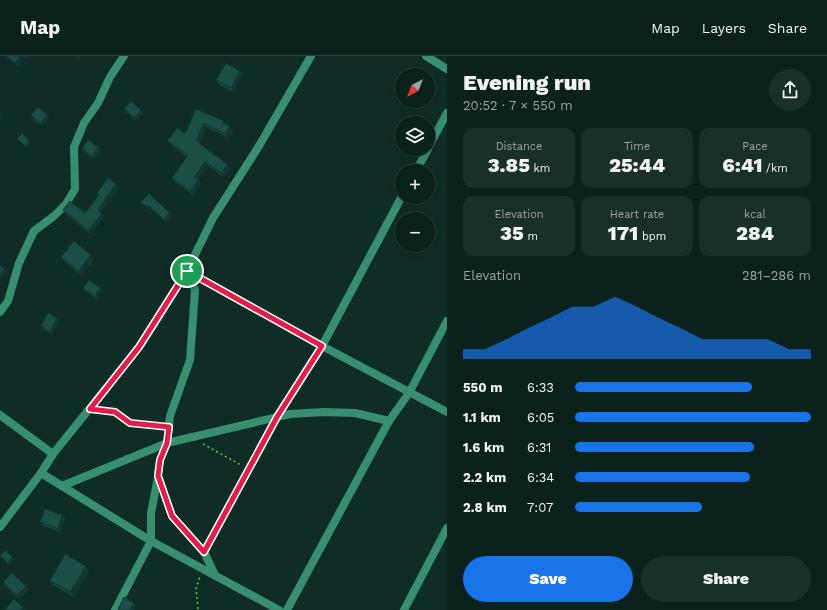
<!DOCTYPE html>
<html lang="en">
<head>
<meta charset="utf-8">
<style>
	body { margin:0; font-family:"Work Sans",sans-serif; background:#192f29; color:#f1f3f6; height:100vh; display:flex; flex-direction:column; font-size:15px; white-space:nowrap }
	* { box-sizing:border-box; margin:0 }
	p { font-size:13px; color:#9aa4a3 }
	.icon { flex:none; width:22px; height:22px; fill:none; stroke:currentColor; stroke-width:2; stroke-linecap:round; stroke-linejoin:round }
	.map { position:relative; flex:1; overflow:hidden }
	.drawer { display:flex; flex-direction:column; background:#0b221c; width:380px }
	.drawer>* { flex:none }
	.needle { width:26px; rotate:222deg }
	.tools { position:absolute; left:395px; top:12px; display:grid; gap:8px }
	.tools a { display:grid; place-items:center; width:40px; height:40px; border-radius:50%; background:#0b221c; box-shadow:0 2px 6px #0003,0 0 0 1px #2b3f3b; font-size:20px }
	.pin { position:absolute; display:grid; place-items:center; width:34px; height:34px; color:#fff; margin:-17px; border:2px solid #fff; border-radius:50%; box-shadow:0 1px 4px #0007 }
	.round { display:grid; place-items:center; flex:none; width:42px; height:42px; border-radius:21px; background:#192f29 }
	.headline { display:flex; align-items:center; justify-content:space-between; height:68px; padding:0 16px }
	h1 { font-size:22px; font-weight:800; line-height:30px }
	.figures { display:grid; grid-template-columns:repeat(3,1fr); gap:6px; height:68px; padding:4px 16px }
	.figures div { display:grid; align-content:center; border-radius:10px; background:#192f29; text-align:center }
	.figures b { font-size:20px; font-weight:800 }
	.figures small { font-size:11px; font-weight:400 }
	.figures p { font-size:11px }
	.chart { height:112px; padding:8px 16px }
	.chart p { display:flex; justify-content:space-between }
	.chart svg { width:100%; height:72px; margin-top:4px; fill:#1a73e8; opacity:.7 }
	.cta { display:flex; gap:8px; margin-top:auto; padding:8px 16px }
	.cta a { flex:1; height:46px; border-radius:24px; background:#1a73e8; color:#fff; font-size:16px; font-weight:800; line-height:46px; text-align:center }
	.cta a+a { background:#192f29; color:#f1f3f6 }
	ul { padding:0 16px; list-style:none; font-size:13px }
	li { display:grid; grid-template-columns:64px 48px 1fr; align-items:center; height:30px }
	li i { height:10px; border-radius:5px; background:#1a73e8 }
	header { display:flex; align-items:center; gap:24px; box-sizing:border-box; height:56px; padding:0 20px; background:#0b221c; border-bottom:1px solid #2b3f3b }
	header strong { font-size:19px }
	nav { display:flex; gap:22px; margin-inline-start:auto; font-size:14px }
	main { display:flex; flex:1; min-height:0 }
	.map>svg:first-child { display:block }
	.lines { fill:none; stroke-linecap:round; stroke-linejoin:round }
	.path { stroke:#70c727; stroke-width:1.5; stroke-dasharray:2 3; stroke-linecap:butt }
	.street { stroke:#378f70; stroke-width:8 }
	.wall { fill:#16443b }
	.shaded-wall { fill:#123730 }
	.building { fill:#1a4f45; stroke:#123730 }
	.route-casing { stroke:#fff; stroke-width:8 }
	.route { stroke:#e11d48; stroke-width:5 }
</style>
</head>
<body>
<header>
<strong>Map</strong>
<nav><a>Map</a><a>Layers</a><a>Share</a></nav>
</header>
<main>
<div class="map">
<svg width="447" height="554" viewBox="0 0 447 554">
	<rect width="100%" height="100%" fill="#0f2d26"/>
	<g class="lines">
		<g class="path">
			<polyline points="100,354 115,356 130,367 160,370"/>
			<polyline points="203,388 241,409"/>
			<polyline points="198,553 196,533 200,520"/>
		</g>
		<g class="street">
			<polyline points="426,0 447,13"/>
			<polyline points="428,92 447,57"/>
			<polyline points="416,115 428,93"/>
			<polyline points="187,215 195,234 190,304 170,360 167,387 160,404 158,419 172,460 204,496 215,519"/>
			<polyline points="187,215 322,290 447,356"/>
			<polyline points="0,256 8,245 19,207 34,175 54,160 66,148 75,133 74,91 84,67 98,47 110,21 124,0"/>
			<polyline points="0,359 53,398"/>
			<polyline points="41,417 151,485 279,554"/>
			<polyline points="62,430 167,387 290,358 324,356 355,357 389,365"/>
			<polyline points="0,471 41,417 53,398 139,291 154,268 187,215 213,162 259,90 311,0"/>
			<polyline points="204,496 277,361 322,290 402,140"/>
			<polyline points="115,554 151,485 151,457 158,421"/>
			<polyline points="287,554 389,365 409,337 447,265"/>
			<polyline points="404,554 447,472"/>
		</g>
	</g>
	<g class="wall">
		<polygon points="6,0 27,0 17,10"/>
		<polygon points="243,18 233,36 218,28 216,24"/>
		<polygon points="124,53 141,54 143,57 136,65 126,56"/>
		<polygon points="196,53 230,70 233,75 228,82 207,71 199,88 227,108 230,112 224,121 208,110 198,124 201,128 193,139 175,126 172,122 187,101 171,89 168,85 185,78"/>
		<polygon points="31,59 47,59 49,62 42,70 33,63"/>
		<polygon points="98,91 101,94 94,103 84,96 82,93"/>
		<polygon points="118,132 101,156 104,161 90,178 65,157 63,154 85,157 99,140 97,137"/>
		<polygon points="141,146 170,157 172,160 166,166 150,152 149,153"/>
		<polygon points="61,201 94,204 81,219 65,206"/>
		<polygon points="83,232 103,235 97,243 85,235"/>
		<polygon points="59,265 52,278 43,273 41,270"/>
		<polygon points="65,462 60,476 43,470 40,466"/>
		<polygon points="89,514 74,541 53,529 50,525"/>
		<polygon points="3,526 26,530 29,533 19,543 5,530"/>
	</g>
	<g class="shaded-wall">
		<polygon points="21,0 27,0 17,10 15,7"/>
		<polygon points="77,0 82,0 78,5 75,1"/>
		<polygon points="240,15 243,18 233,36 231,32"/>
		<polygon points="141,54 143,57 136,65 134,62"/>
		<polygon points="1,56 3,59 0,63 0,57"/>
		<polygon points="47,59 49,62 42,70 40,67"/>
		<polygon points="204,67 207,71 199,90 196,85"/>
		<polygon points="230,70 233,75 228,82 225,78"/>
		<polygon points="29,85 31,86 26,92 25,90"/>
		<polygon points="98,91 101,94 94,103 92,100"/>
		<polygon points="205,106 208,110 198,124 201,128 193,139 190,135 194,121"/>
		<polygon points="227,108 230,112 224,121 222,117"/>
		<polygon points="116,128 118,132 100,157 98,154"/>
		<polygon points="148,149 150,152 149,153 147,151"/>
		<polygon points="170,157 172,160 166,166 164,164"/>
		<polygon points="102,158 104,161 90,178 88,174"/>
		<polygon points="91,199 94,204 81,219 78,215"/>
		<polygon points="5,213 8,216 0,224 0,219"/>
		<polygon points="101,232 103,235 97,243 95,240"/>
		<polygon points="57,262 59,265 52,278 50,275"/>
		<polygon points="62,459 65,462 60,476 58,473"/>
		<polygon points="13,501 14,503 9,509 8,507"/>
		<polygon points="86,510 89,514 74,541 70,536"/>
		<polygon points="26,530 29,533 19,543 17,539"/>
		<polygon points="134,547 136,551 134,554 130,554"/>
		<polygon points="23,551 25,554 21,554"/>
	</g>
	<g class="building">
		<polygon points="7,0 21,0 15,7"/>
		<polygon points="226,7 240,15 231,32 216,24"/>
		<polygon points="131,45 141,54 134,62 124,53"/>
		<polygon points="38,51 47,59 40,67 31,59"/>
		<polygon points="196,53 224,65 223,67 230,70 225,78 204,67 196,85 227,108 222,117 205,106 194,121 198,124 190,135 172,122 188,99 168,85 177,72 185,78"/>
		<polygon points="22,77 29,85 25,90 17,83"/>
		<polygon points="88,84 98,91 92,100 82,93"/>
		<polygon points="108,122 116,128 98,154 102,158 88,174 63,154 70,145 85,157 99,139 97,137"/>
		<polygon points="149,138 170,157 164,164 148,149 147,151 141,146"/>
		<polygon points="74,185 91,199 78,215 61,201"/>
		<polygon points="0,208 5,213 0,219"/>
		<polygon points="89,224 101,232 95,240 83,232"/>
		<polygon points="48,257 57,262 50,275 41,270"/>
		<polygon points="45,453 62,459 58,473 40,466"/>
		<polygon points="5,494 13,501 8,507 0,500"/>
		<polygon points="65,498 86,510 70,536 50,525"/>
		<polygon points="12,517 26,530 17,539 3,526"/>
		<polygon points="124,541 134,547 130,554 119,554 118,553"/>
		<polygon points="14,543 23,551 21,554 5,554"/>
	</g>
	<g class="lines">
		<g class="route-casing">
			<polygon id="route" points="187,215 322,290 277,361 204,496 172,460 158,420 160,404 167,387 169,371 130,367 115,356 90,353 139,291"/>
		</g>
		<use href="#route" class="route"/>
	</g>
</svg>
<div class="tools">
<a><svg class="needle" viewBox="-14 -14 28 28"><path d="M0-13l5 13h-10z" fill="#e53935"/><path d="M0 13l5-13h-10z" fill="#9aa4a3"/></svg></a>
<a><svg class="icon" aria-label="layers" viewBox="0 0 24 24"><path d="M12 4l9 5-9 5-9-5zM3 14l9 5 9-5"/></svg></a>
<a>+</a>
<a>−</a>
</div>
<div class="pin" style="left:187px;top:215px;background:#1e9e55"><svg class="icon" aria-label="arrive" viewBox="0 0 24 24"><path d="M6 21V4h12l-3 4 3 4H6"/></svg></div>
</div>
<section class="drawer">
<div class="headline"><div><h1>Evening run</h1><p>20:52 · 7 × 550 m</p></div><a class="round"><svg class="icon" aria-label="share" viewBox="0 0 24 24"><path d="M12 15V3M7 8l5-5 5 5M5 13v7h14v-7"/></svg></a></div>
<div class="figures">
<div><p>Distance</p><b>3.85<small> km</small></b></div>
<div><p>Time</p><b>25:44</b></div>
<div><p>Pace</p><b>6:41<small> /km</small></b></div>
</div>
<div class="figures">
<div><p>Elevation</p><b>35<small> m</small></b></div>
<div><p>Heart rate</p><b>171<small> bpm</small></b></div>
<div><p>kcal</p><b>284</b></div>
</div>
<div class="chart"><p><span>Elevation</span>281–286 m</p>
<svg viewBox="0 0 160 44" preserveAspectRatio="none"><path d="M0 44V38L10 38L20 32L30 25L40 19L50 12L60 12L70 6L80 12L90 19L100 25L110 32L120 32L130 32L140 32L150 38L160 38V44z"/></svg>
</div>
<ul>
<li><b>550 m</b>6:33<i style="width:75%"></i></li>
<li><b>1.1 km</b>6:05<i style="width:100%"></i></li>
<li><b>1.6 km</b>6:31<i style="width:76%"></i></li>
<li><b>2.2 km</b>6:34<i style="width:74%"></i></li>
<li><b>2.8 km</b>7:07<i style="width:54%"></i></li>
</ul>
<div class="cta"><a>Save</a><a>Share</a></div>
</section>
</main>
</body>
</html>
